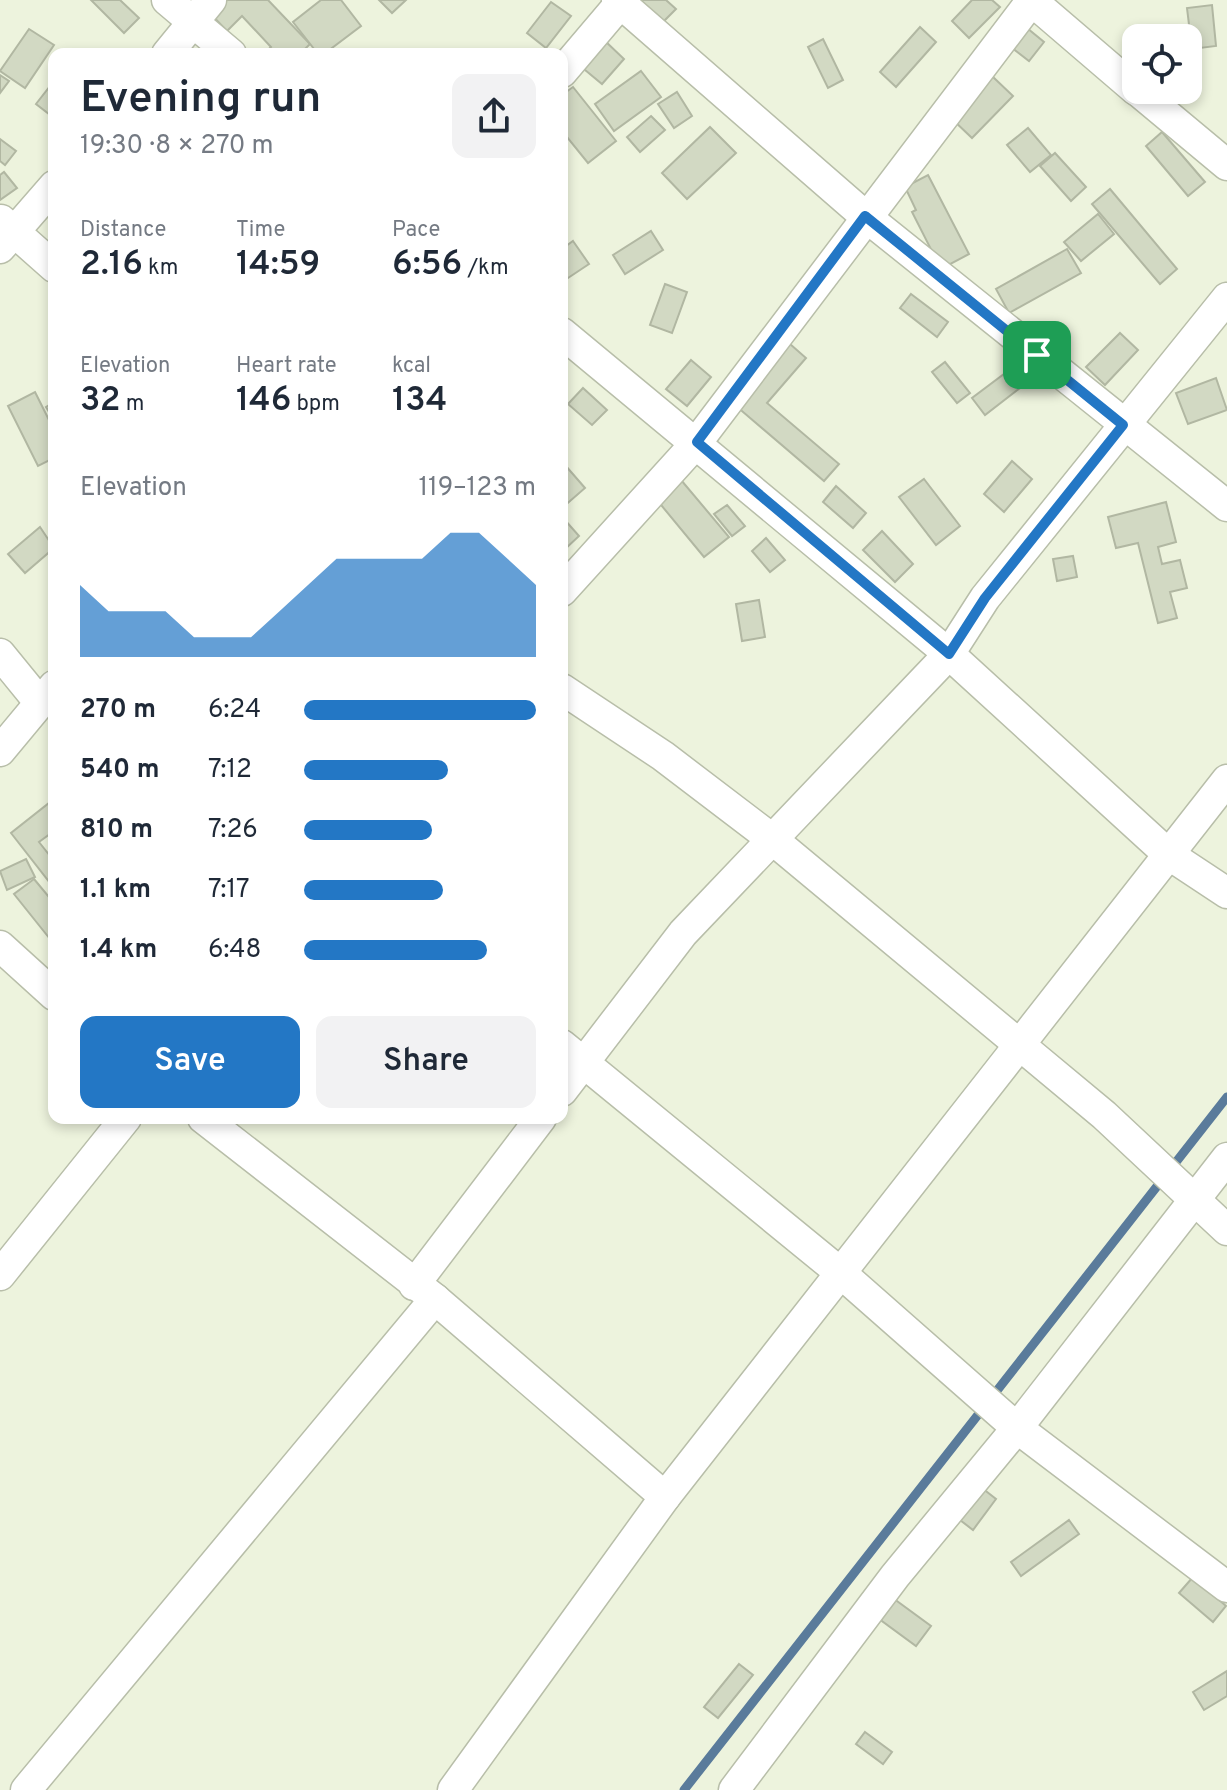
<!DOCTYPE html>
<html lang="en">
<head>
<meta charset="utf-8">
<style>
	body { margin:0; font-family:Overpass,sans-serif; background:#f2f2f3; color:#1f2937; height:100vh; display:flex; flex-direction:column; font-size:30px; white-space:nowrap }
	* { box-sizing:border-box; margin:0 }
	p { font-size:26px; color:#747a83 }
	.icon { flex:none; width:44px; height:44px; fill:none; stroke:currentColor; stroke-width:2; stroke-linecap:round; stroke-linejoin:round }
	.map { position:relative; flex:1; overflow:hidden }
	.side { position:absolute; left:48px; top:48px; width:520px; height:1076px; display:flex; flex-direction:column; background:#fff; border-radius:16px; box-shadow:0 4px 12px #0003 }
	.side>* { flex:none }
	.buttons { position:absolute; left:1122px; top:24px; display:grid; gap:16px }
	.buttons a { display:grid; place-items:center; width:80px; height:80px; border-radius:16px; background:#fff; box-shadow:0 4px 12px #0003; font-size:40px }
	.pin { position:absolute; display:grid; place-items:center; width:68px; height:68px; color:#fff; margin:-34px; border-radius:16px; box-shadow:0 4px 12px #0006 }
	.round { display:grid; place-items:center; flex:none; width:84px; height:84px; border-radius:16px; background:#f2f2f3 }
	.summary { display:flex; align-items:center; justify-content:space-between; height:136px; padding:0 32px }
	h1 { font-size:44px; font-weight:600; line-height:60px }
	.figures { display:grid; grid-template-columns:repeat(3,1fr); gap:12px; height:136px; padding:8px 32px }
	.figures div { display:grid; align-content:center }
	.figures b { font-size:34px; font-weight:600 }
	.figures small { font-size:22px; font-weight:400 }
	.figures p { font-size:22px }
	.chart { height:224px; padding:16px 32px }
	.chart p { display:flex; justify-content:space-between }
	.chart svg { width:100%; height:144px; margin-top:8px; fill:#2377c5; opacity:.7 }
	.cta { display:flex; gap:16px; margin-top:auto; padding:16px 32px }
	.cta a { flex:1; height:92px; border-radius:16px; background:#2377c5; color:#fff; font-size:32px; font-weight:600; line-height:92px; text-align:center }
	.cta a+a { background:#f2f2f3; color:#1f2937 }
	ul { padding:0 32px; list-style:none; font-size:26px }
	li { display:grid; grid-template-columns:128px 96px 1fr; align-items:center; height:60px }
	li i { height:20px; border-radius:10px; background:#2377c5 }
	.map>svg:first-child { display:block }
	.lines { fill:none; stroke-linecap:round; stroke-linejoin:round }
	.stream { stroke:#5a7b9b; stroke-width:9 }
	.building { fill:#d2d9c3; stroke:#b1b7a2; stroke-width:2 }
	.minor-casing { stroke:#b8bea9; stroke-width:33 }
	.minor { stroke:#fff; stroke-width:30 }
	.route-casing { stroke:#fff; stroke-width:16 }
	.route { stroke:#2377c5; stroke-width:10 }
</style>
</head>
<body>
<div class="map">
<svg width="1227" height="1790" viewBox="0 0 1227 1790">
	<rect width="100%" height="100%" fill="#edf3dd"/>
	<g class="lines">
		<polyline class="stream" points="684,1790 1227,1097"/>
	</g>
	<g class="building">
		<polygon points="91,0 120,0 139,18 124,33"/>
		<polygon points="213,0 268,0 310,44 300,54 264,54 271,47 242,16 227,31 205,8"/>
		<polygon points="321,0 341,0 361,26 324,54 318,54 293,22"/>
		<polygon points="379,0 406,0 392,13"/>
		<polygon points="639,0 666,0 676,9 663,22"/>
		<polygon points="972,0 992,0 1000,7 969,38 952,21"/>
		<polygon points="551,2 571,16 546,48 527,33"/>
		<polygon points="1212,5 1216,46 1192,49 1187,8"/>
		<polygon points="920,27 936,42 896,87 880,72"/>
		<polygon points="1027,28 1044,42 1029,61 1012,48"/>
		<polygon points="29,29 54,45 25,88 0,71"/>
		<polygon points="603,39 624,59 602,84 579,65"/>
		<polygon points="823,39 843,80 828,88 808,47"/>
		<polygon points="641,71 661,97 614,131 595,104"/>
		<polygon points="0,75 9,81 0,93"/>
		<polygon points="992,76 1013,96 972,138 951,118"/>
		<polygon points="54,81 54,118 36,104"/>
		<polygon points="573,87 616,141 588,163 562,131 562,95"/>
		<polygon points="677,92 692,116 674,128 658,104"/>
		<polygon points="651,116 665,130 640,152 627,137"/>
		<polygon points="710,127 736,153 687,199 662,173"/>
		<polygon points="1028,128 1051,155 1030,172 1007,145"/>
		<polygon points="1162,132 1205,182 1188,196 1146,146"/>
		<polygon points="0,139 16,151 5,165 0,161"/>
		<polygon points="1055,153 1086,187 1071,201 1040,166"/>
		<polygon points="4,172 17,188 0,200 0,175"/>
		<polygon points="928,175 969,254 941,269 912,212 916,210 905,187"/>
		<polygon points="1110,189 1177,269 1160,284 1092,204"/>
		<polygon points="1098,214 1114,234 1081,261 1064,242"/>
		<polygon points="651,231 663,250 625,274 613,255"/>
		<polygon points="573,241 589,264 562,282 562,249"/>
		<polygon points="1067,249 1081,273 1009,313 996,289"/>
		<polygon points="665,284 687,292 672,333 650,325"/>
		<polygon points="911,294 948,322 937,337 900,308"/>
		<polygon points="1120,333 1138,350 1105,385 1086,367"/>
		<polygon points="790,344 806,358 767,403 839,464 824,481 736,406"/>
		<polygon points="691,360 711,377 687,406 666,389"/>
		<polygon points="945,362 970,393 957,403 932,372"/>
		<polygon points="1008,371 1020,388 985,415 972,398"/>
		<polygon points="1216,378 1227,410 1188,424 1176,393"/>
		<polygon points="583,388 607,410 592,425 568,404"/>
		<polygon points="35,392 54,430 54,458 38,466 8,406"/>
		<polygon points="54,402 54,420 46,407"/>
		<polygon points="1012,461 1032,479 1004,512 984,494"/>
		<polygon points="565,465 585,488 562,508 562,468"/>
		<polygon points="676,474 729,537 704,557 652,494"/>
		<polygon points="924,479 960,526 936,545 899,497"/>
		<polygon points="836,486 866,513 853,528 823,502"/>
		<polygon points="1166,502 1176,542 1158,547 1162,564 1180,560 1187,588 1170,592 1177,618 1158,623 1138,543 1116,548 1108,517"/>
		<polygon points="727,505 745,526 732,536 714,514"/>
		<polygon points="564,519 579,536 564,550 562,521"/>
		<polygon points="40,527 54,548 25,573 8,554"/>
		<polygon points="882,531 913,564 895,582 863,550"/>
		<polygon points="766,538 785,560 770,572 752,551"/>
		<polygon points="1073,556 1077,577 1057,581 1053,559"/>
		<polygon points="759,600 765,637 742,641 736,604"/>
		<polygon points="49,803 54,809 54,831 39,842 54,861 54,888 11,833"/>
		<polygon points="26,859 35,877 7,890 0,871"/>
		<polygon points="34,879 54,903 54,944 14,894"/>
		<polygon points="982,1488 996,1499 973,1530 960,1520"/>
		<polygon points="1069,1520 1079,1534 1021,1576 1011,1562"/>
		<polygon points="1193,1577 1226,1606 1213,1622 1179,1593"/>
		<polygon points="886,1593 931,1626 916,1646 871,1613"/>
		<polygon points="739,1664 753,1675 718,1718 704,1707"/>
		<polygon points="1227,1671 1227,1696 1204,1710 1193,1692"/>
		<polygon points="865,1732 892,1752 883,1764 856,1744"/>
	</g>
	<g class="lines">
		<g class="minor-casing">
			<g id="minor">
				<polyline points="167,0 231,54"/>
				<polyline points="617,0 865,216 1227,506"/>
				<polyline points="1031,0 1136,90"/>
				<polyline points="167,54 211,0"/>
				<polyline points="562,72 623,0"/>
				<polyline points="1137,90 1227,165"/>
				<polyline points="1,220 54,267"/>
				<polyline points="0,248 54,186"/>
				<polyline points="562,333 949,654 1168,854 1227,893"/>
				<polyline points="562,591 697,442 1032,0"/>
				<polyline points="0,654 40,703"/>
				<polyline points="562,689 663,756 772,839 1104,1115 1227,1230"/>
				<polyline points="0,751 54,686"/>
				<polyline points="0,946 54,995"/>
				<polyline points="562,1045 842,1274 1017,1428 1227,1587"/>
				<polyline points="562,1091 683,933 949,654 985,598 1227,298"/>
				<polyline points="203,1118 435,1299 665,1497"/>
				<polyline points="0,1275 126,1118"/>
				<polyline points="414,1285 541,1118"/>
				<polyline points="26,1790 435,1299"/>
				<polyline points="453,1790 665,1497 1227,780"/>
				<polyline points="734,1790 895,1576 1017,1428 1227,1158"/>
			</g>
		</g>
		<use href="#minor" class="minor"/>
	</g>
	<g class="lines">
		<g class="route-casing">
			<polygon id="route" points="865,216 1123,425 985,598 949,654 697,442"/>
		</g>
		<use href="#route" class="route"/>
	</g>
</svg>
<div class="buttons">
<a><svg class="icon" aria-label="locate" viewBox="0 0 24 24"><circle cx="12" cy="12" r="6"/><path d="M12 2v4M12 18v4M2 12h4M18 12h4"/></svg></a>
</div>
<div class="pin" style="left:1037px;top:355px;background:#1e9e55"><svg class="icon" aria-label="arrive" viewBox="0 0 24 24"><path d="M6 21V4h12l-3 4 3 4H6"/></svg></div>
<section class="side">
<div class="summary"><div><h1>Evening run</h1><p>19:30 · 8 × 270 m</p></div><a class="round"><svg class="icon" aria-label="share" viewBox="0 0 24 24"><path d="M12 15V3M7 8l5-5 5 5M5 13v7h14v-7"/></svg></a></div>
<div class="figures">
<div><p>Distance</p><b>2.16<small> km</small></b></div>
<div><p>Time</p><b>14:59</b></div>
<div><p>Pace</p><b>6:56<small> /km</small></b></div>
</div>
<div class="figures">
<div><p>Elevation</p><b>32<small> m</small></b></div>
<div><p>Heart rate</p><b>146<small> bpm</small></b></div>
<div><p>kcal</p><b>134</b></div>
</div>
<div class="chart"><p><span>Elevation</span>119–123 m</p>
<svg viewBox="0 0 160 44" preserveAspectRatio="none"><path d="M0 44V22L10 30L20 30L30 30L40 38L50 38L60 38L70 30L80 22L90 14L100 14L110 14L120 14L130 6L140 6L150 14L160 22V44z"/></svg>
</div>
<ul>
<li><b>270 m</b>6:24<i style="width:100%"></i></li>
<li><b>540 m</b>7:12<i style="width:62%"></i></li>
<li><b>810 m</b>7:26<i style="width:55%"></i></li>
<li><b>1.1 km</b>7:17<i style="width:60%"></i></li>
<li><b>1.4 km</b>6:48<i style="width:79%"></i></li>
</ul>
<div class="cta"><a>Save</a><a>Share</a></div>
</section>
</div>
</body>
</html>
